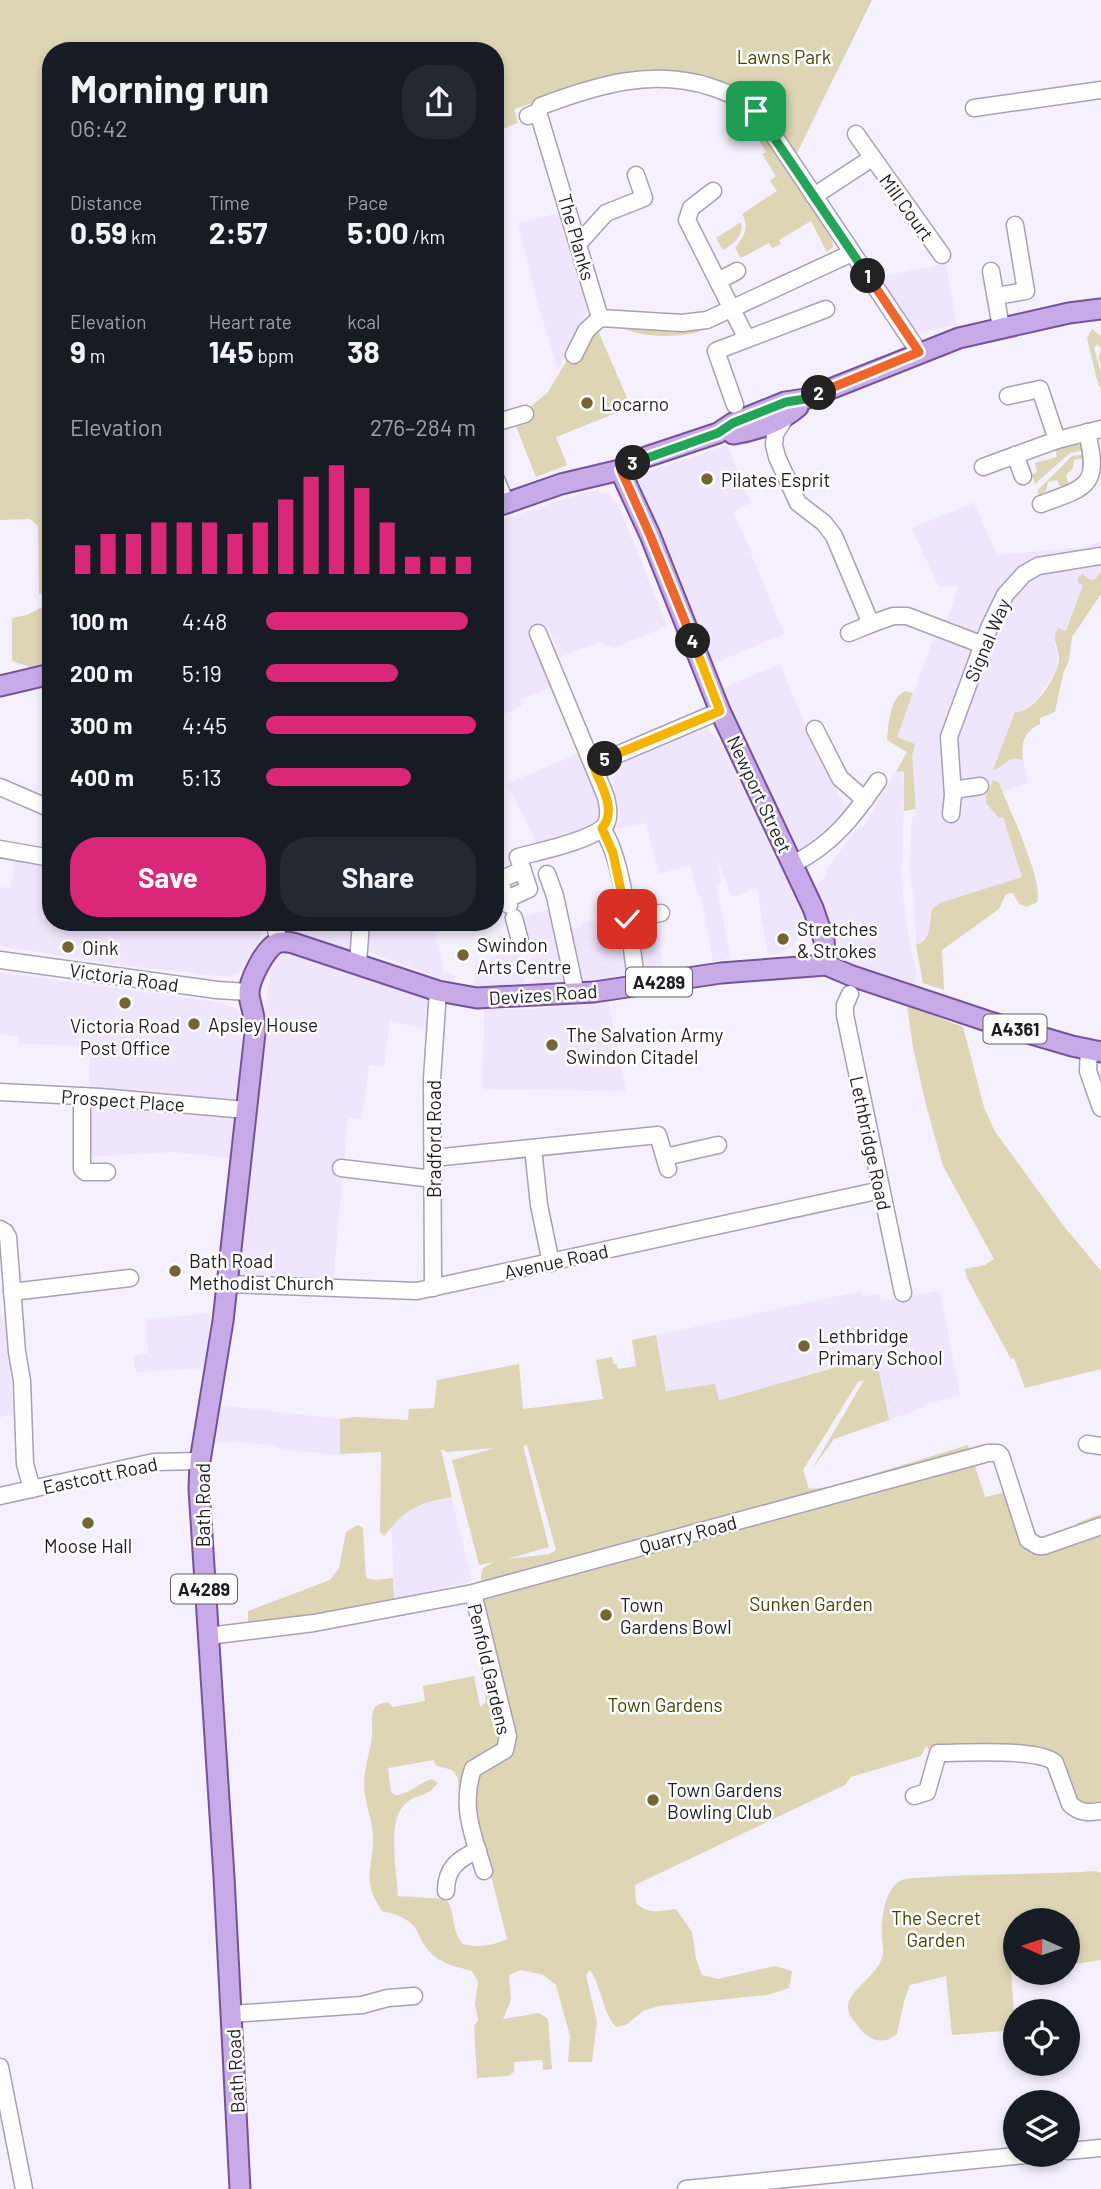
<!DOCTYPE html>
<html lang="en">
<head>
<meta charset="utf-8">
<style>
	body { margin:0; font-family:Barlow,sans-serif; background:#242831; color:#f1f3f6; height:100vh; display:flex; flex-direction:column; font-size:26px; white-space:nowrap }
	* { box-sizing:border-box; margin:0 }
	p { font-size:23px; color:#9ea1a6 }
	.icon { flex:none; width:38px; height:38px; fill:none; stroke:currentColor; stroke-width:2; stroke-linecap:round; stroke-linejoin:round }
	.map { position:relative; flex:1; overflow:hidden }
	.drawer { position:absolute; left:42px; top:42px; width:462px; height:889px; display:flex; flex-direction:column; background:#171b24; border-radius:28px; box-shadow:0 4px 10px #0003 }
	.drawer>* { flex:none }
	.needle { width:46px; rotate:273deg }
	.fabs { position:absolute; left:1003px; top:1908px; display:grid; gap:14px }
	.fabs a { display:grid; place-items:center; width:77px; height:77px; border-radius:50%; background:#171b24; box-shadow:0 4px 10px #0003; font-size:35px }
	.pin { position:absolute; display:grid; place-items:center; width:60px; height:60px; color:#fff; margin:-30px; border-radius:14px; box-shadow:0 4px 10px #0006 }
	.km { position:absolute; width:35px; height:35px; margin:-18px; border-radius:50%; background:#222; color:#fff; font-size:19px; line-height:35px; text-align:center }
	.round { display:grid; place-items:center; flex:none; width:74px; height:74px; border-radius:28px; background:#242831 }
	.overview { display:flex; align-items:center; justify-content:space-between; height:119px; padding:0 28px }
	h1 { font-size:38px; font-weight:700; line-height:52px }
	.metrics { display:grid; grid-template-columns:repeat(3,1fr); gap:10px; height:119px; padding:7px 28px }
	.metrics div { display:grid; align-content:center }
	.metrics b { font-size:30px; font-weight:700 }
	.metrics small { font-size:19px; font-weight:400 }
	.metrics p { font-size:19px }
	.chart { height:196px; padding:14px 28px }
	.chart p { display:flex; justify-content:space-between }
	.chart svg { width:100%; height:126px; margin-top:7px; stroke:#db2777; stroke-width:6 }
	.primary-button { display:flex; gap:14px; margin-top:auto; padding:14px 28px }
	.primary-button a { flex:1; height:80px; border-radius:28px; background:#db2777; color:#fff; font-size:28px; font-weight:700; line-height:80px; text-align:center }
	.primary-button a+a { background:#242831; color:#f1f3f6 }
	ul { padding:0 28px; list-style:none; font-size:23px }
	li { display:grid; grid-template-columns:112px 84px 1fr; align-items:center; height:52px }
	li i { height:18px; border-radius:9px; background:#db2777 }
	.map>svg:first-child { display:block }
	.built { fill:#efe5fd }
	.green { fill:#ded5b4; fill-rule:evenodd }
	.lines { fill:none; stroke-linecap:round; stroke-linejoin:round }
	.minor-casing { stroke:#a9a0b5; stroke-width:19 }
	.major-casing { stroke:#75539a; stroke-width:23 }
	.minor { stroke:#fff; stroke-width:16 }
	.major { stroke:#c8aae9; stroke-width:19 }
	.split-1-casing { stroke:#fff; stroke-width:14 }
	.split-2-casing { stroke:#fff; stroke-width:14 }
	.split-3-casing { stroke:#fff; stroke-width:14 }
	.split-4-casing { stroke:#fff; stroke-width:14 }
	.split-5-casing { stroke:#fff; stroke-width:14 }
	.split-6-casing { stroke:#fff; stroke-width:14 }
	.split-1 { stroke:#22a559; stroke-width:9 }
	.split-2 { stroke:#f0652b; stroke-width:9 }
	.split-3 { stroke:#22a559; stroke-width:9 }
	.split-4 { stroke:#f0652b; stroke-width:9 }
	.split-5 { stroke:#f5b400; stroke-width:9 }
	.split-6 { stroke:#f5b400; stroke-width:9 }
	.poi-dot { fill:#736633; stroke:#fff; stroke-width:2.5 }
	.labels { text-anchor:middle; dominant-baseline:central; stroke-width:5; stroke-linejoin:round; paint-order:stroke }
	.shield { fill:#fff; stroke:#625f65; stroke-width:2 }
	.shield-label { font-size:18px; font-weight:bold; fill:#1f1b23 }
	.park-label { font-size:19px; fill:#4f4100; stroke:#fff }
	.street-label { font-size:19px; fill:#1f1b23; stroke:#fff }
	.poi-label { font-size:19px; fill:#1f1b23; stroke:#fff; text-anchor:start }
</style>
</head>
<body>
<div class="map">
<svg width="1101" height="2189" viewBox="0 0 1101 2189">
	<rect width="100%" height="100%" fill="#f5f0fd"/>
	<g class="built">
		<polygon points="559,213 587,310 558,370 537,301 518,223"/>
		<polygon points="946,264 957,325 916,333 877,277"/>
		<polygon points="727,445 750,503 734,512 784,634 710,665 657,533 640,482 641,476 651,471"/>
		<polygon points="593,490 608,494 619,506 667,626 614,648 599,642 560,657 549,628 530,635 552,687 520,700 522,706 495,718 495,668 503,664 495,646 495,522"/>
		<polygon points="974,503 997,555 1085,547 1101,542 1101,572 1094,580 1089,579 1083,574 1078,577 1084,585 1066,631 1058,629 1054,642 1058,653 1056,670 1039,697 1030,708 1020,713 1008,759 1017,758 1023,761 1028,783 1002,792 999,783 990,783 986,796 1003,816 1023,877 936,905 932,909 929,935 924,942 916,945 915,907 909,869 912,818 916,816 912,756 897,737 941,618 947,620 959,586 939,587 911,528"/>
		<polygon points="780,664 820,761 843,802 853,810 816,845 798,852 720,689"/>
		<polygon points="709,727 709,732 720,741 798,901 802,918 800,933 794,944 781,953 768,955 757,888 732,897 716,857 721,882 716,884 731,959 713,961 701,896 698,896 690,865 659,874 646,823 615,829 620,818 619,807 612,780 616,769 625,762"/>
		<polygon points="579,753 601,805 600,819 590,826 537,844 507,784"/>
		<polygon points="899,771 903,771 904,783 903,861 900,869 908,934 916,970 914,987 855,968 844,953 813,888 828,874 826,871 856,829 864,826 894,774"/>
		<polygon points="15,858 51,864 51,922 264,922 262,935 240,972 227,977 119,965 0,946 0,887 11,888"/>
		<polygon points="555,907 569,983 537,985 521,921 530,915"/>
		<polygon points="622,917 632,974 578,982 568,929 582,927 582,923"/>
		<polygon points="656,919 663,969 639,973 631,923"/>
		<polygon points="283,922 356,922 352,952 299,935 286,928"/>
		<polygon points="369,922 439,922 441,931 434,934 443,965 441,971 455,976 454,983 368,952"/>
		<polygon points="514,938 525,985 495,989 474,988 475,962 480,959 483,966 491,966 489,957 505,954 502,941"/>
		<polygon points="290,949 430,996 429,1030 390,1021 384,1067 369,1065 362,1119 348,1118 333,1284 236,1277 271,965 273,957 282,951"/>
		<polygon points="0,972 223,1003 235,1008 242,1018 243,1030 231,1158 173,1152 88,1157 90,1046 18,1044 18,1036 0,1035"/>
		<polygon points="608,1001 626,1091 483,1089 484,1009 532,1009"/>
		<polygon points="862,1291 863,1296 879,1294 881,1301 940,1291 960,1395 927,1404 917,1410 889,1420 876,1357 820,1370 753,1392 718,1400 714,1385 666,1391 656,1335"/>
		<polygon points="211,1313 205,1368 136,1372 133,1357 148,1353 146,1319"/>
		<polygon points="6,1315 14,1415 0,1417 0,1316"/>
		<polygon points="218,1405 340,1419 340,1455 284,1450 273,1445 235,1442 212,1443"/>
		<polygon points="440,1449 472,1581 394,1600 389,1451"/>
	</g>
	<g class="green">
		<polygon points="0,0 872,0 795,157 775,129 706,78 694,74 633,71 514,109 518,123 495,132 495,51 51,51 50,594 39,594 38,526 30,519 0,520"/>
		<path d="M763,133L832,237L833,247L827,252L811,221L779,240L781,244L772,248L769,243L741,258L735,248C744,237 750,227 742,214L777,191L770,181L776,176L762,154L766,152L757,137Z"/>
		<path d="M741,222C744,236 734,243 723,250L716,238Z"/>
		<path d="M620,325L699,327V332C671,338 649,338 621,328Z"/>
		<polygon points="1092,329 1101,336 1101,368 1099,357 1101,348 1097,344 1094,348 1101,373 1101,390 1097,380 1087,338"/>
		<polygon points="599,333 631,407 556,437 567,465 536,477 514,421 548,392 570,355 587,334"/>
		<polygon points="1075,442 1086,450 1070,453 1035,484 1032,475 1037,472 1035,463 1057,457 1055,448"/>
		<polygon points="1086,454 1086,458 1074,460 1073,468 1066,475 1070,487 1060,486 1057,480 1048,482 1046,491 1039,495 1038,490 1072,456"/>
		<path d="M1101,572V594L1072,637L1069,660L1063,674L1055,712L1040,718V724C1023,732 1021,744 1023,761C1008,753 1006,767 993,770L1015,712C1033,715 1057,677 1059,660C1060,648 1050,640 1058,628L1066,631L1083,585L1078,583V577L1083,574L1089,579L1094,580Z"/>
		<polygon points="50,603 51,665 30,667 12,661 12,618 27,615"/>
		<path d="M905,691L913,693L897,737L915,744L912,756L916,809L904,811V774L903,771L896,772L907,752L887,740C889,724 889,699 905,691Z"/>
		<path d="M993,780L999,783C1008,807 1044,881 1037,902L1027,907L1019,904L1013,893L1006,894L999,909L942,950L944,990L923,983L916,945C933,940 929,923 932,909L940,903L1022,877L1003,817L999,818L986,803V796Z"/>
		<polygon points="907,1005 963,1027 984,1107 994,1130 1063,1225 1101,1271 1101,1369 1025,1388 1014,1358 1011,1359 967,1278 965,1269 985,1265 994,1259 943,1166 926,1105 913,1048"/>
		<path d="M656,1335L666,1391L715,1384L719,1400C772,1387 823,1369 876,1357L889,1420L834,1439L812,1469L864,1380L858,1382L803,1470L809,1489L831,1487L968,1445L985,1497L1007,1492L1040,1555L1072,1546L1069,1534L1077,1523L1101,1514V1816L1078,1819L1071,1813L1052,1773L1040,1760L931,1753L926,1746L921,1756L851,1777L845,1785L635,1885L636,1903C648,1915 661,1911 676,1909L692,1932L696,1959L702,1975L718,1979L775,1966L792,1971L789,1988L767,1995L659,2006L643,2011L626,2025L616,2027C602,2011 602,1988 590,1970L586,1975L597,2022L592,2062H568L570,2036L556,1985L543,1975L535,1973L521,1970L509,1975L511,2000L503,2019L539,2013L548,2019L552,2069L543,2070L542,2060L514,2062V2072L507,2076L477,2078L474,2026L478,2020L475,2004L478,1982L472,1971C462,1968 449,1966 440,1960C410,1941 430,1921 382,1911C361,1880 373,1870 373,1838C373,1822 367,1810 365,1795C361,1775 370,1755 372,1736C373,1728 370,1716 374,1709C377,1704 383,1703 388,1702L393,1707L425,1701L423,1686L474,1676L480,1707L486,1702L484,1684L486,1672L481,1576L483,1568L494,1562L479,1565L452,1460L495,1448L447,1452L441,1449L452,1497C417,1503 406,1509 384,1536L380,1532L381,1452L340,1454V1419L355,1417L408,1420L409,1409L434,1408L437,1380L519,1364L523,1409L603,1399L596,1360L612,1357L614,1364H617L618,1369L636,1366L632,1340ZM527,1445L556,1550L549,1554L507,1559L549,1547L523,1446ZM434,1760L435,1765L452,1770L458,1778L459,1791L475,1813L507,1939C492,1946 479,1948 463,1944C451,1931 456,1912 446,1899L398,1896C397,1871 386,1819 406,1803C418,1793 427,1798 438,1783L432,1779C418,1783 409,1795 395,1795L391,1792L388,1768Z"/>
		<polygon points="358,1525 363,1528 366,1578 375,1580 393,1578 394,1600 248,1625 248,1611 330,1580 339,1568 346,1532"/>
		<path d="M1096,1871L1101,1873V1960L1068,1965V1920H1015V1971H1011L1015,2030L952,2035L946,1976L910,1985L904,2001L897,2034C882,2047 867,2039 857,2025C853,2019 848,2015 848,2007C849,1988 879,1976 883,1954C884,1949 882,1943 882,1938C881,1920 884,1888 902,1880C910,1877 925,1878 934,1877C988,1873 1042,1875 1096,1871Z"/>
	</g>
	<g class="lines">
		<g class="minor-casing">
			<g id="minor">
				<polyline points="974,108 1101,90"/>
				<polyline points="538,112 600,318 586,331 574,355"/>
				<path d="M528,116L538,112L541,106C597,85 652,68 711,87C732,94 748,101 762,118L919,352"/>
				<polyline points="856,134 942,255"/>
				<polyline points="713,191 691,208 687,220 747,339"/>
				<polyline points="814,196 872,158"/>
				<polyline points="579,243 606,213 644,198 636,175"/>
				<polyline points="991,271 1001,327"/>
				<polyline points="718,281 737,271"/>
				<polyline points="996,296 1026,291 1015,225"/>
				<polyline points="600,318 682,323 707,320 852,253"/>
				<polyline points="1008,396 1040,389 1057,440"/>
				<polyline points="735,405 716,351 826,309"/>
				<polyline points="787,415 775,434 774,445 777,457 798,503 824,523 834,536 871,624 893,616 907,616 983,645"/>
				<polyline points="495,423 525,414"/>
				<polyline points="1015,455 1023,476"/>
				<polyline points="983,467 1057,440 1101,429"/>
				<polyline points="495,477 506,503"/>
				<path d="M1041,504C1088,487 1100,486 1087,432"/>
				<polyline points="849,633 871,624"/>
				<polyline points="815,729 840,778 865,800"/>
				<polyline points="593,765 720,711"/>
				<polyline points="0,787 51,809"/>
				<polyline points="953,790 980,786"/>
				<polyline points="951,814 953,795 949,737 989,628 1005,595 1024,574 1038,566 1101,556"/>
				<path d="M602,829C624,858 631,947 637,986"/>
				<polyline points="0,849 51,858"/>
				<path d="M793,864C833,844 853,817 878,781"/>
				<polyline points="547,874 555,896 576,994"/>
				<path d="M507,899L529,889L518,857C536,852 596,840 606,824C610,816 608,806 606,797L538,633"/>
				<polyline points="509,905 499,880 523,870"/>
				<polyline points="514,918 520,941"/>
				<polyline points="627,919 661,913"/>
				<polyline points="274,922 279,942"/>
				<polyline points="0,960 217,990 248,992"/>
				<polyline points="358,963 361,922"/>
				<polyline points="850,994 845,1005 845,1015 903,1293"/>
				<polyline points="1089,1050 1088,1071 1101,1108"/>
				<polyline points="0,1092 100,1097 246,1110"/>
				<polyline points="82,1096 82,1169 85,1172 107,1172"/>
				<polyline points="533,1148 539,1205 551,1263"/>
				<polyline points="665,1157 718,1145"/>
				<polyline points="433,1158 658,1135 668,1169"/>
				<polyline points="341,1168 433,1179"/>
				<polyline points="0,1229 5,1232 8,1237 17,1352 22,1381 25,1464 32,1489"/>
				<polyline points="227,1284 417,1291 881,1190"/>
				<polyline points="433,1288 432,1079 438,991"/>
				<polyline points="12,1292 130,1278"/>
				<polyline points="1087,1444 1101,1446"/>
				<polyline points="0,1496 154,1462 200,1461"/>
				<path d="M473,1593L508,1736L505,1750L473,1769C460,1806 473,1835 484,1871"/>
				<polyline points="208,1636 314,1623 473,1593 988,1453 998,1453 1001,1456 1028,1540 1038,1546 1044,1546 1101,1526"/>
				<path d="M914,1796L927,1792L938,1753C962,1753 1040,1748 1055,1763L1070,1804C1079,1813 1089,1813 1101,1811"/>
				<path d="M446,1891C446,1868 458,1859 478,1850"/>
				<polyline points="232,2014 362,2005 388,1998 414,1996"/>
				<polyline points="0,2067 24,2189"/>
				<polyline points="1068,2151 1101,2148"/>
				<polyline points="686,2189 1036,2154"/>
			</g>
		</g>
		<g class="major-casing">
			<g id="major">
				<path d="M733,434C755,431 781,422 798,407"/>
				<polyline points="620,470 650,535 720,711 813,908 824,940 826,965"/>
				<polyline points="495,507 561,484 620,470 646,457 718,433 733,423 785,402 805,399 959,338 1069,313 1101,309"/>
				<polyline points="0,686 51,674"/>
				<path d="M240,2189L224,1877L199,1489L200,1461L223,1321L255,1033C256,1018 251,1008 249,995C248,982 265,948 277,943C282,941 288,942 293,943L438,991L477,998L594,992L721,973L826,965L852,976L987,1021L1072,1046L1101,1052"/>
			</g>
		</g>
		<use href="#minor" class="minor"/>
		<use href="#major" class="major"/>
	</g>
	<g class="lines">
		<g class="split-1-casing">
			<polyline id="split-1" points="756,111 868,276"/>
		</g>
		<g class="split-2-casing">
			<polyline id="split-2" points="819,393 919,352 868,276"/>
		</g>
		<g class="split-3-casing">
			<polyline id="split-3" points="633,463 718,433 733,423 786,402 805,399 819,393"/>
		</g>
		<g class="split-4-casing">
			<polyline id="split-4" points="633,463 621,470 650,535 693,641"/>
		</g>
		<g class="split-5-casing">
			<polyline id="split-5" points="605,759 720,711 693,641"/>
		</g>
		<g class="split-6-casing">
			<path id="split-6" d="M605,759L593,765C600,784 618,810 602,828L613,853L627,919"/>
		</g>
		<use href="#split-1" class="split-1"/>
		<use href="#split-2" class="split-2"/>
		<use href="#split-3" class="split-3"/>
		<use href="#split-4" class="split-4"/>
		<use href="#split-5" class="split-5"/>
		<use href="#split-6" class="split-6"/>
	</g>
	<g class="poi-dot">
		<circle cx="587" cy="403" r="7"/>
		<circle cx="707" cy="479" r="7"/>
		<circle cx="783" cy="939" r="7"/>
		<circle cx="68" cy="947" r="7"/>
		<circle cx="463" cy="955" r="7"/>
		<circle cx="125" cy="1003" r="7"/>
		<circle cx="194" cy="1024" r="7"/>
		<circle cx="552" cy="1045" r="7"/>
		<circle cx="175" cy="1271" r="7"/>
		<circle cx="804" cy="1346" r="7"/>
		<circle cx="88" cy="1523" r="7"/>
		<circle cx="606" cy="1615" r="7"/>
		<circle cx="653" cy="1800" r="7"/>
	</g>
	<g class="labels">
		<g class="shield">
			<rect x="626" y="967.5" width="66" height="29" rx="5"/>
			<rect x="983.5" y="1014.5" width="63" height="29" rx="5"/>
			<rect x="171" y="1574.5" width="66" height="29" rx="5"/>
		</g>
		<g class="shield-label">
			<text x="659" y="982">A4289</text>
			<text x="1015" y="1029">A4361</text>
			<text x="204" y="1589">A4289</text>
		</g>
		<g class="park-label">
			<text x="784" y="56">Lawns Park</text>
			<text x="811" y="1603">Sunken Garden</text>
			<text x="665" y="1704">Town Gardens</text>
			<text x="936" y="1917">The Secret<tspan x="936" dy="22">Garden</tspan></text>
		</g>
		<g class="street-label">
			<text transform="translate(907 207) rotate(54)">Mill Court</text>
			<text transform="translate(577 237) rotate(74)">The Planks</text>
			<text transform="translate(987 640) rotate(-67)">Signal Way</text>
			<text transform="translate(760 794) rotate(65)">Newport Street</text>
			<text transform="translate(124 977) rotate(8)">Victoria Road</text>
			<text transform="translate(543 994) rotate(-4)">Devizes Road</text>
			<text transform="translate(123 1100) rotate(4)">Prospect Place</text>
			<text transform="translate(433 1139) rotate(-90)">Bradford Road</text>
			<text transform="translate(871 1143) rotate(78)">Lethbridge Road</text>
			<text transform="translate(556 1261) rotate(-12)">Avenue Road</text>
			<text transform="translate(100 1475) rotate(-12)">Eastcott Road</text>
			<text transform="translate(202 1505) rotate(-90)">Bath Road</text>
			<text transform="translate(688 1534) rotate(-15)">Quarry Road</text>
			<text transform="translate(490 1669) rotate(77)">Penfold Gardens</text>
			<text transform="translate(235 2071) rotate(-93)">Bath Road</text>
		</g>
		<g class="poi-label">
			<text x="601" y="403">Locarno</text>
			<text x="721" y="479">Pilates Esprit</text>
			<text x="797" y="928">Stretches<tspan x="797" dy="22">&amp; Strokes</tspan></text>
			<text x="477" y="944">Swindon<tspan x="477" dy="22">Arts Centre</tspan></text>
			<text x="82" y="947">Oink</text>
			<text x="208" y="1024">Apsley House</text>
			<text x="125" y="1025" text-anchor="middle">Victoria Road<tspan x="125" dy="22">Post Office</tspan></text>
			<text x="566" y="1034">The Salvation Army<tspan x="566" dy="22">Swindon Citadel</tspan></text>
			<text x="189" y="1260">Bath Road<tspan x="189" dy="22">Methodist Church</tspan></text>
			<text x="818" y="1335">Lethbridge<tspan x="818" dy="22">Primary School</tspan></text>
			<text x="88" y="1545" text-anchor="middle">Moose Hall</text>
			<text x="620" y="1604">Town<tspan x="620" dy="22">Gardens Bowl</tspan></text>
			<text x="667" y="1789">Town Gardens<tspan x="667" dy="22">Bowling Club</tspan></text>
		</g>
	</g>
</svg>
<div class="fabs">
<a><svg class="needle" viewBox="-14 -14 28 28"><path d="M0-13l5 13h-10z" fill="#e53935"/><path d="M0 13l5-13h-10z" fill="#9ea1a6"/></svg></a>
<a><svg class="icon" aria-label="locate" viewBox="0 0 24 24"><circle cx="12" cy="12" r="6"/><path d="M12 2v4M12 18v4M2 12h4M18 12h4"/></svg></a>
<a><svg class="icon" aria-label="layers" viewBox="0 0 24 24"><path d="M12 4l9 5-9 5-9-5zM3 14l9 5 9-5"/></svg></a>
</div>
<div class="pin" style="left:756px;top:111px;background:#1e9e55"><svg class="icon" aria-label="arrive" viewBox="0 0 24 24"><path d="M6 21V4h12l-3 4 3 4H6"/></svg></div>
<div class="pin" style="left:627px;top:919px;background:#d93025"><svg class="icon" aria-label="check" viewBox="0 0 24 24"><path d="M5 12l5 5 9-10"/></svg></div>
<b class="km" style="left:868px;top:276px">1</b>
<b class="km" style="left:819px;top:393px">2</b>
<b class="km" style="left:633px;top:463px">3</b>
<b class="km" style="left:693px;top:641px">4</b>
<b class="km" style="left:605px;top:759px">5</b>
<section class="drawer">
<div class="overview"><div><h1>Morning run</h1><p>06:42</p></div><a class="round"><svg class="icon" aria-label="share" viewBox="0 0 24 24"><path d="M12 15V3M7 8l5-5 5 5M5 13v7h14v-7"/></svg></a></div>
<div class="metrics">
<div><p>Distance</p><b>0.59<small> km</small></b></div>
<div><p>Time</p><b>2:57</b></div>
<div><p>Pace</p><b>5:00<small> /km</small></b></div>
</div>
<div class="metrics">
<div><p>Elevation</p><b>9<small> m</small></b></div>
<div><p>Heart rate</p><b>145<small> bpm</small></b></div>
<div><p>kcal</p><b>38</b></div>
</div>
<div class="chart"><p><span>Elevation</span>276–284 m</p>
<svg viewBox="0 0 160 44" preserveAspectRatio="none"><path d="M5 44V34M15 44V30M25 44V30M35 44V26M45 44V26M55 44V26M65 44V30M75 44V26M85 44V18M95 44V10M105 44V6M115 44V14M125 44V26M135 44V38M145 44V38M155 44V38"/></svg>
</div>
<ul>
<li><b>100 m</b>4:48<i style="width:96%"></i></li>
<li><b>200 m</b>5:19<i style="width:63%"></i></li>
<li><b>300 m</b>4:45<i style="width:100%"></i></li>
<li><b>400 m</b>5:13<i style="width:69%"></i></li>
</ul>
<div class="primary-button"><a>Save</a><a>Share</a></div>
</section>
</div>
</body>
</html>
